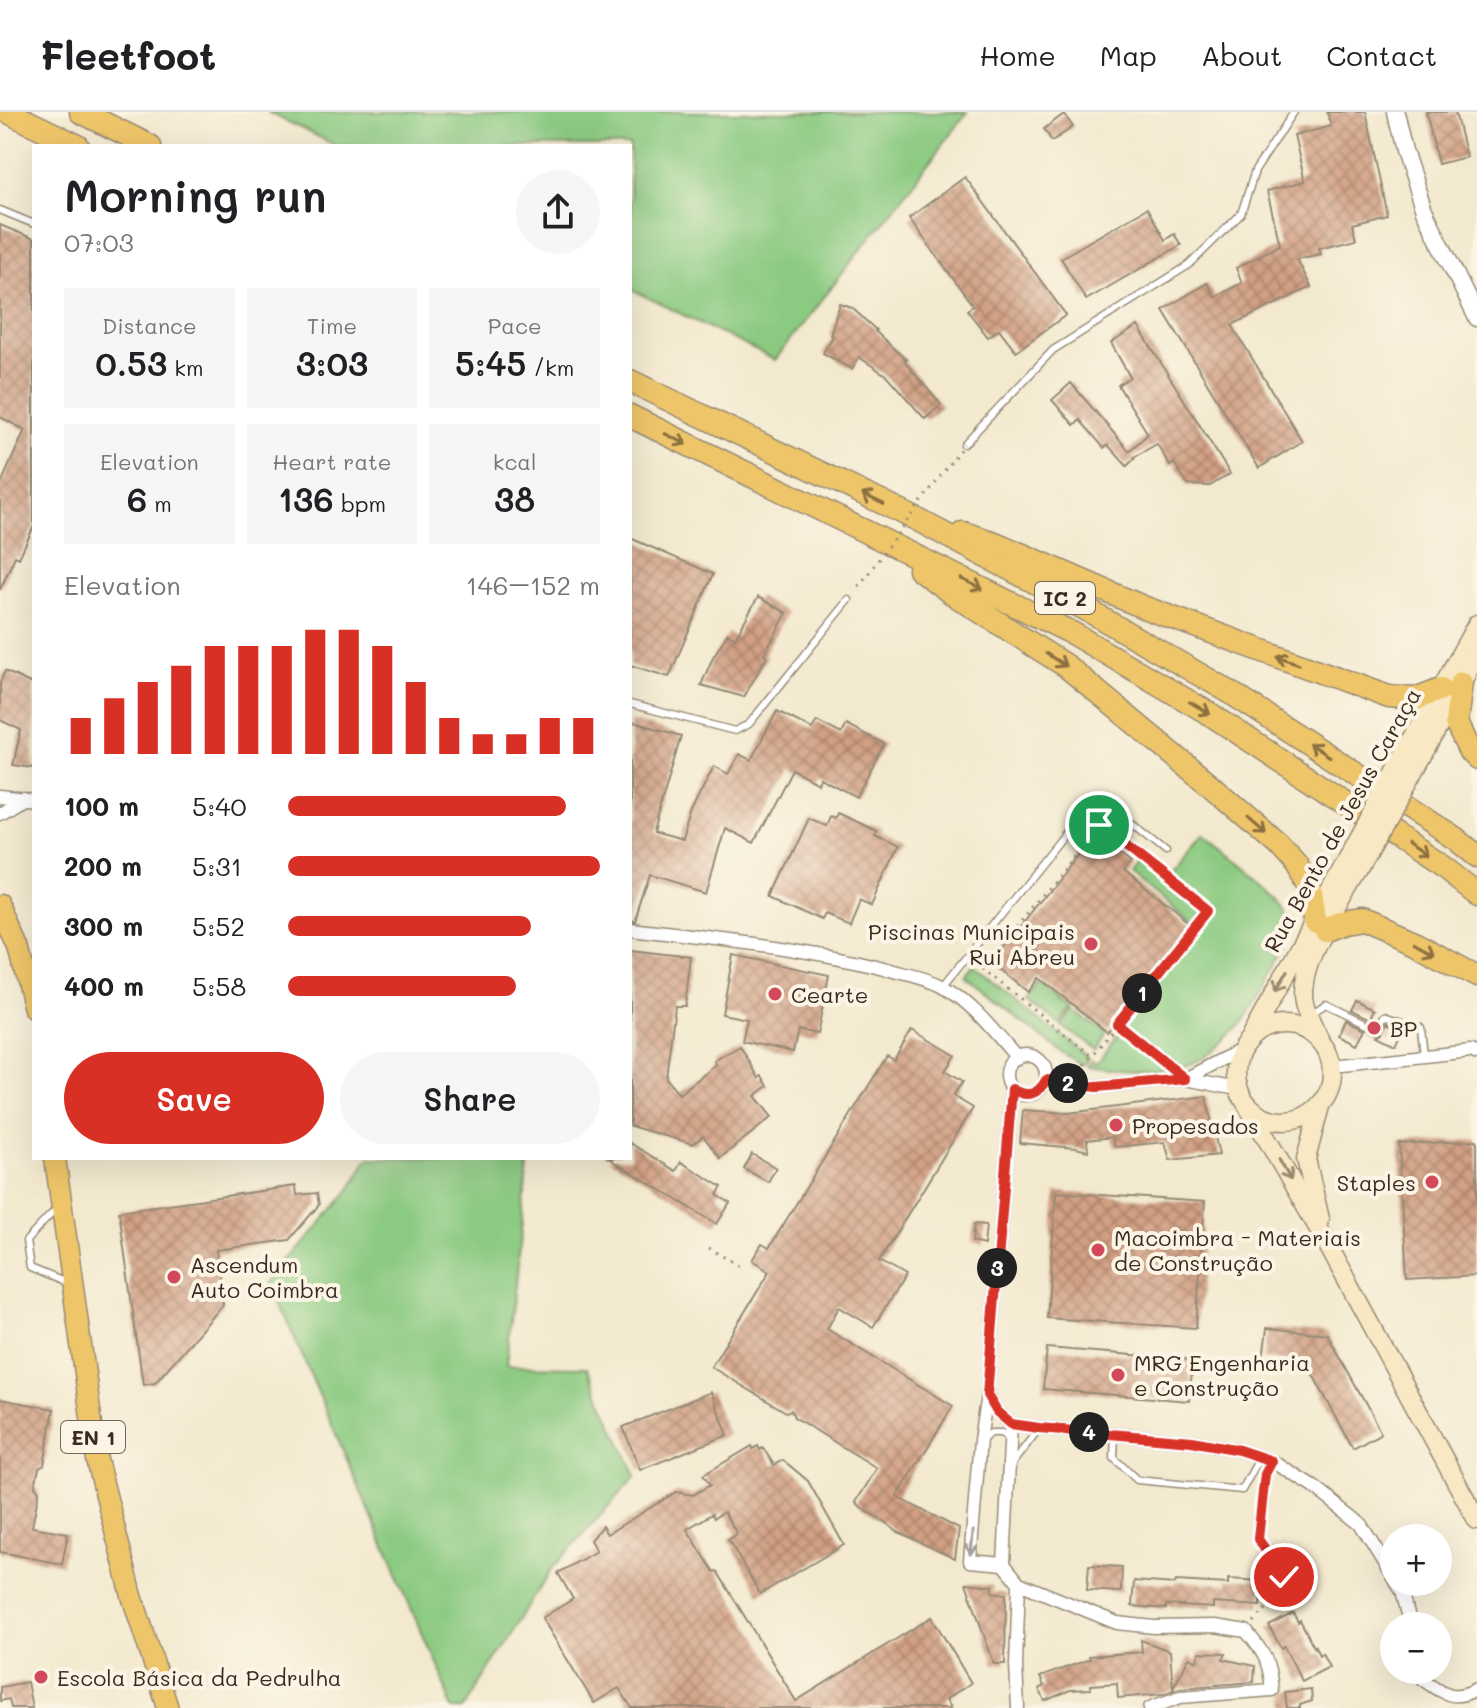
<!DOCTYPE html>
<html lang="en">
<head>
<meta charset="utf-8">
<style>
	body { margin:0; font-family:Mali,sans-serif; background:#f6f6f6; color:#202124; height:100vh; display:flex; flex-direction:column; font-size:30px; white-space:nowrap }
	* { box-sizing:border-box; margin:0 }
	p { font-size:26px; color:#757577 }
	.icon { flex:none; width:44px; height:44px; fill:none; stroke:currentColor; stroke-width:2; stroke-linecap:round; stroke-linejoin:round }
	.map { position:relative; flex:1; overflow:hidden }
	.side { position:absolute; left:32px; top:32px; width:600px; height:1016px; display:flex; flex-direction:column; background:#fff; border-radius:0px; box-shadow:0 8px 32px #0002 }
	.side>* { flex:none }
	.fabs { position:absolute; left:1380px; top:1412px; display:grid; gap:16px }
	.fabs a { display:grid; place-items:center; width:72px; height:72px; border-radius:50%; background:#fff; box-shadow:0 8px 32px #0002; font-size:40px }
	.pin { position:absolute; display:grid; place-items:center; width:68px; height:68px; color:#fff; margin:-34px; border:4px solid #fff; border-radius:50%; box-shadow:0 2px 8px #0007 }
	.km { position:absolute; width:40px; height:40px; margin:-20px; border-radius:50%; background:#222; color:#fff; font-size:22px; line-height:40px; text-align:center }
	.round { display:grid; place-items:center; flex:none; width:84px; height:84px; border-radius:42px; background:#f6f6f6 }
	.head { display:flex; align-items:center; justify-content:space-between; height:136px; padding:0 32px }
	h1 { font-size:44px; font-weight:600; line-height:60px }
	.stats { display:grid; grid-template-columns:repeat(3,1fr); gap:12px; height:136px; padding:8px 32px }
	.stats div { display:grid; align-content:center; border-radius:0px; background:#f6f6f6; text-align:center }
	.stats b { font-size:34px; font-weight:600 }
	.stats small { font-size:22px; font-weight:400 }
	.stats p { font-size:22px }
	.chart { height:224px; padding:16px 32px }
	.chart p { display:flex; justify-content:space-between }
	.chart svg { width:100%; height:144px; margin-top:8px; stroke:#d93025; stroke-width:6 }
	.cta { display:flex; gap:16px; margin-top:auto; padding:16px 32px }
	.cta a { flex:1; height:92px; border-radius:48px; background:#d93025; color:#fff; font-size:32px; font-weight:600; line-height:92px; text-align:center }
	.cta a+a { background:#f6f6f6; color:#202124 }
	ul { padding:0 32px; list-style:none; font-size:26px }
	li { display:grid; grid-template-columns:128px 96px 1fr; align-items:center; height:60px }
	li i { height:20px; border-radius:10px; background:#d93025 }
	header { display:flex; align-items:center; gap:48px; box-sizing:border-box; height:112px; padding:0 40px; background:#fff; border-bottom:2px solid #e0e0e0 }
	header strong { font-size:38px }
	nav { display:flex; gap:44px; margin-inline-start:auto; font-size:28px }
	.map>svg:first-child { display:block }
	.grass { fill:#8bca81; stroke:#637a50; stroke-width:2 }
	.park { fill:url(#park-tufts); stroke:#637a50; stroke-width:2 }
	.building { fill:url(#building-cross-hatch) }
	.lines { fill:none; stroke-linecap:round; stroke-linejoin:round }
	.service-casing { stroke:#978a76; stroke-width:9 }
	.minor-casing { stroke:#978a76; stroke-width:15 }
	.tertiary-casing { stroke:#978a76; stroke-width:19 }
	.secondary-casing { stroke:#978a76; stroke-width:21 }
	.primary-casing { stroke:#978a76; stroke-width:23 }
	.trunk-casing { stroke:#978a76; stroke-width:25 }
	.path { stroke:#978a76; stroke-width:3; stroke-dasharray:2 6; stroke-linecap:butt }
	.service { stroke:#fff; stroke-width:6 }
	.minor { stroke:#fff; stroke-width:12 }
	.tertiary { stroke:#fff; stroke-width:16 }
	.secondary { stroke:#f8e8c3; stroke-width:18 }
	.primary { stroke:#eec569; stroke-width:20 }
	.trunk { stroke:#eec569; stroke-width:22 }
	.secondary-bridge-casing { stroke:#978a76; stroke-width:21; stroke-linecap:butt }
	.path-bridge { stroke:#978a76; stroke-width:3; stroke-dasharray:2 6; stroke-linecap:butt }
	.secondary-bridge { stroke:#f8e8c3; stroke-width:18 }
	.oneway { stroke:#8c7040 }
	.oneway2 { stroke:#9a8970 }
	.oneway3 { stroke:#a79f9a }
	.route-casing { stroke:#fff; stroke-width:16 }
	.route { stroke:#d93025; stroke-width:10 }
	.poi-dot { fill:#d1495b; stroke:#fcf5e5; stroke-width:3 }
	.labels { text-anchor:middle; dominant-baseline:central; stroke-width:8; stroke-linejoin:round; paint-order:stroke }
	.shield { fill:#fcf5e5; stroke:#75675a; stroke-width:2 }
	.shield-label { font-size:20px; font-weight:bold; fill:#3b2a1e }
	.street-label { font-size:22px; fill:#3b2a1e; stroke:#fcf5e5 }
	.poi-label { font-size:22px; fill:#3b2a1e; stroke:#fcf5e5; text-anchor:start }
</style>
</head>
<body>
<header>
<strong>Fleetfoot</strong>
<nav><a>Home</a><a>Map</a><a>About</a><a>Contact</a></nav>
</header>
<div class="map">
<svg width="1477" height="1596" viewBox="0 0 1477 1596">
	<defs>
		<pattern id="park-tufts" width="24" height="20" patternUnits="userSpaceOnUse" patternTransform="scale(2)"><rect width="24" height="20" fill="#8bca81"/><path d="M3 7l-1-3M5 7V3M7 7l1-3M15 17l-1-3M17 17v-4M19 17l1-3" fill="none" stroke="#73a469"/></pattern>
		<pattern id="building-cross-hatch" width="8" height="8" patternUnits="userSpaceOnUse" patternTransform="scale(2)"><rect width="8" height="8" fill="#d2a084"/><path d="M0 0l8 8M0 8l8-8" fill="none" stroke="#ac836b"/></pattern>
	</defs>
	<rect width="100%" height="100%" fill="#fcf5e5"/>
	<filter id="ink" filterUnits="userSpaceOnUse"><feTurbulence type="fractalNoise" baseFrequency=".0125" numOctaves="2"/><feDisplacementMap in="SourceGraphic" scale="16" xChannelSelector="R" yChannelSelector="G"/><feConvolveMatrix kernelMatrix="1 2 1 2 8 2 1 2 1" color-interpolation-filters="sRGB"/></filter>
	<filter id="wash" filterUnits="userSpaceOnUse"><feTurbulence type="fractalNoise" baseFrequency=".006" numOctaves="4" result="noise"/><feDisplacementMap in="SourceGraphic" scale="32" xChannelSelector="R" yChannelSelector="G"/><feGaussianBlur stdDeviation="1.8" result="paint"/><feColorMatrix in="noise" values="0 0 0 0 0 0 0 0 0 0 0 0 0 0 0 0 0 1.4 0 .05"/><feComposite in="paint" operator="in"/></filter>
	<g filter="url(#wash)">
		<rect width="100%" height="100%" fill="#f3e9cf"/>
		<g class="grass">
			<polygon points="267,0 968,0 775,248 630,177 630,34 337,34"/>
			<path d="M1203,721C1221,736 1287,784 1292,803C1298,823 1280,847 1270,864C1260,881 1251,901 1238,916C1225,930 1202,950 1184,954C1152,962 1118,959 1087,954L1091,948L1096,951L1125,915L1121,911L1211,799L1167,763Z"/>
			<polygon points="1139,747 1203,800 1194,812 1129,759"/>
			<polygon points="974,854 1088,946 1083,953 1062,941 966,864"/>
			<polygon points="1074,898 1105,922 1093,938 1061,914"/>
			<polygon points="368,1046 529,1046 506,1254 587,1255 636,1364 551,1458 466,1596 454,1596 271,1171 348,1079"/>
		</g>
		<polygon class="park" points="1041,872 1073,896 1060,912 1029,888"/>
		<g id="blocks">
			<g class="building">
				<polygon points="1327,0 1365,0 1387,103 1352,112 1356,127 1319,136 1321,142 1297,147 1311,175 1232,213 1302,329 1259,356 1163,198 1207,171 1215,185 1242,171 1236,156 1280,133 1267,79 1305,69 1294,24 1331,14"/>
				<polygon points="1426,0 1455,0 1466,45 1438,52"/>
				<polygon points="1064,2 1073,15 1052,29 1044,17"/>
				<polygon points="965,65 1066,203 1016,239 999,217 988,225 967,198 973,194 909,106"/>
				<polygon points="1147,96 1165,128 1174,122 1181,133 1086,188 1061,146"/>
				<polygon points="0,113 34,127 34,414 19,446 15,444 0,478 0,374 25,318 0,305"/>
				<polygon points="840,192 852,196 876,218 875,219 906,248 905,250 941,293 925,307 887,264 859,245 852,257 823,241 833,224 830,223"/>
				<polygon points="1138,214 1230,362 1210,374 1188,373 1174,351 1170,354 1157,332 1134,345 1135,346 1127,354 1108,333 1104,336 1080,308 1074,313 1052,288 1071,271 1129,339 1148,322 1118,273 1130,265 1111,231"/>
				<polygon points="630,426 713,462 669,565 630,553"/>
				<polygon points="758,485 787,501 764,542 767,544 744,585 701,573 713,545 728,521 735,526"/>
				<polygon points="5,559 34,573 34,656 13,653 21,618 0,608 0,570"/>
				<polygon points="777,599 812,617 817,609 841,622 846,612 884,632 856,685 820,666 818,671 792,657 754,731 725,716 706,780 650,763 635,809 630,808 630,609 681,624 653,721 682,729 691,700 714,654 728,662 739,642 751,648"/>
				<polygon points="838,701 877,719 875,724 898,735 872,793 859,787 849,811 825,801 822,807 773,784 809,706 827,714 831,704 836,706"/>
				<polygon points="1094,722 1131,751 1123,760 1191,814 1107,920 1039,866 1028,880 992,851"/>
				<polygon points="630,838 691,845 685,894 675,894 666,966 679,982 716,953 714,949 740,934 759,966 762,964 768,974 755,984 772,1005 720,1046 703,1024 693,1032 630,1014"/>
				<polygon points="733,843 829,863 817,922 798,918 793,940 742,929 747,907 722,902"/>
				<polygon points="1357,888 1375,897 1372,902 1377,905 1375,909 1352,898"/>
				<polygon points="1346,908 1365,917 1357,932 1339,923"/>
				<polygon points="1388,910 1403,918 1396,932 1378,923 1383,920"/>
				<polygon points="912,918 955,943 945,959 962,970 953,984 973,996 879,1149 905,1164 873,1215 839,1195 827,1217 953,1294 897,1385 959,1417 955,1447 896,1419 885,1410 863,1397 856,1390 877,1356 794,1305 791,1298 786,1300 711,1255 770,1159 752,1148 762,1132 769,1136 887,944 894,948"/>
				<polygon points="1206,984 1219,1043 1170,1048 1165,1030 1115,1035 1112,1025 1087,1028 1088,1039 1076,1036 1020,1031 1023,998 1068,1001"/>
				<polygon points="1477,1028 1477,1164 1407,1168 1399,1033"/>
				<polygon points="630,1031 676,1059 681,1050 722,1075 717,1083 730,1091 717,1112 608,1046 630,1046"/>
				<polygon points="752,1042 776,1056 768,1070 744,1057"/>
				<polygon points="296,1074 297,1083 317,1081 319,1093 289,1128 216,1138 223,1193 155,1271 143,1273 119,1099"/>
				<polygon points="1056,1080 1205,1090 1196,1216 1047,1206"/>
				<polygon points="974,1112 986,1113 984,1133 972,1130"/>
				<polygon points="1267,1216 1327,1222 1381,1320 1353,1336 1307,1252 1263,1247"/>
				<polygon points="1047,1236 1193,1248 1189,1289 1043,1277"/>
				<polygon points="711,1280 728,1323 640,1358 623,1315"/>
				<polygon points="0,1287 54,1297 44,1353 39,1356 35,1374 39,1379 32,1415 68,1421 62,1452 0,1440"/>
				<polygon points="752,1334 753,1337 758,1334 760,1338 763,1336 774,1353 783,1348 808,1369 844,1433 760,1482 728,1427 737,1422 724,1400 714,1406 712,1402 687,1417 714,1460 717,1459 796,1589 932,1505 971,1571 946,1587 951,1596 632,1596 619,1576 594,1591 542,1506 573,1487 558,1461 596,1439 590,1428 602,1414 607,1422 676,1380 693,1383 710,1373 703,1363"/>
				<polygon points="1089,1453 1122,1455 1121,1480 1087,1478"/>
				<polygon points="1228,1467 1262,1469 1260,1494 1213,1491 1213,1496 1166,1493 1166,1497 1132,1494 1134,1469 1175,1472 1176,1469 1228,1472"/>
				<polygon points="966,1471 993,1474 993,1480 1006,1482 1005,1552 994,1552"/>
				<polygon points="1293,1501 1298,1510 1300,1508 1314,1535 1315,1534 1319,1543 1322,1541 1329,1555 1302,1569 1284,1534 1281,1536 1269,1514"/>
				<polygon points="1141,1528 1170,1539 1173,1576 1189,1545 1197,1549 1199,1540 1226,1541 1223,1547 1255,1554 1254,1570 1179,1576 1163,1582 1118,1586 1117,1571 1091,1573 1091,1577 1070,1578 1045,1589 1039,1577 1044,1574 1040,1565 1090,1547 1089,1544 1142,1540"/>
				<polygon points="27,1570 32,1596 11,1596 9,1587 0,1589 0,1575"/>
				<polygon points="1311,1577 1312,1589 1300,1593 1300,1596 1287,1596 1285,1580"/>
			</g>
		</g>
	</g>
	<g filter="url(#ink)">
		<use href="#blocks" fill-opacity="0" stroke="#978a76" stroke-width="2"/>
		<g class="lines">
			<g class="service-casing">
				<g id="service">
					<polyline points="0,98 34,112"/>
					<polyline points="964,332 1053,238 1189,153 1241,102 1255,59 1294,0"/>
					<polyline points="630,592 735,619 749,612 849,488"/>
					<polyline points="943,874 1096,683 1166,739"/>
					<polyline points="1312,901 1326,892 1378,917 1385,903 1421,915 1424,944"/>
					<polyline points="56,1097 26,1129 30,1156 69,1172"/>
					<polyline points="1115,1322 1114,1346 1137,1368 1242,1378 1260,1345"/>
					<polyline points="983,1327 991,1321 1002,1321 1008,1326"/>
					<polyline points="1011,1353 1038,1318"/>
				</g>
			</g>
			<g class="minor-casing">
				<g id="minor">
					<polyline points="0,684 34,688"/>
					<polyline points="0,701 24,686"/>
					<path d="M630,817C715,827 801,835 884,856C903,862 925,865 942,874C972,890 995,921 1017,946"/>
					<circle cx="1026" cy="963" r="20"/>
					<polyline points="1333,954 1471,939 1477,942"/>
					<polyline points="1185,967 1242,937"/>
					<polyline points="1046,968 1097,975 1185,967 1238,977"/>
					<polyline points="987,1283 997,1300 1011,1312 1039,1316 1192,1329 1239,1338 1272,1349 1314,1375 1361,1412 1394,1466"/>
					<polyline points="1004,1452 970,1449 980,1328 987,1283 1012,977"/>
					<polyline points="1004,1452 1019,1471 1016,1553 1018,1596"/>
					<polyline points="1004,1452 1011,1312"/>
					<polyline points="1396,1470 1402,1479 1411,1514"/>
					<path d="M1019,1471L1117,1511L1154,1515L1215,1514L1246,1519C1265,1542 1269,1548 1272,1578L1180,1585L1150,1596"/>
					<path d="M1421,1558L1423,1567C1444,1581 1452,1590 1477,1577"/>
				</g>
			</g>
			<g class="tertiary-casing">
				<polyline id="tertiary" points="1395,0 1404,39 1424,98 1477,206"/>
			</g>
			<g class="secondary-casing">
				<g id="secondary">
					<polyline points="1411,631 1477,512"/>
					<polyline points="1425,640 1477,541"/>
					<circle cx="1284" cy="961" r="48"/>
					<polyline points="1251,924 1346,751"/>
					<path d="M1319,926C1314,915 1307,903 1304,891C1296,853 1340,792 1359,759"/>
					<polyline points="1246,991 1324,1126 1477,1408"/>
					<polyline points="1320,1107 1306,1047 1320,994"/>
				</g>
			</g>
			<g class="primary-casing">
				<g id="primary">
					<polyline points="0,793 19,836 34,897"/>
					<polyline points="55,1046 97,1348 132,1484 168,1596"/>
				</g>
			</g>
			<g class="trunk-casing">
				<g id="trunk">
					<polyline points="8,0 78,34"/>
					<polyline points="81,0 150,34"/>
					<polyline points="630,269 916,407 1089,499 1228,579 1456,727 1477,744"/>
					<polyline points="630,304 1072,521 1210,602 1444,756 1477,782"/>
					<polyline points="963,421 995,431 1143,495 1389,585 1415,587 1441,577"/>
					<polyline points="919,457 950,480 1066,554 1210,673 1279,733 1296,752 1310,776 1315,809"/>
					<polyline points="1461,571 1456,611 1470,640 1477,647"/>
					<polyline points="1325,818 1343,811 1362,808 1416,831 1477,864"/>
				</g>
			</g>
			<g class="path">
				<polyline points="1117,912 1170,955"/>
				<polyline points="1080,959 1208,799 1099,713 983,857 1092,944"/>
				<polyline points="709,1136 741,1155"/>
				<polyline points="1254,1510 1284,1477 1287,1471 1258,1427 1264,1363"/>
			</g>
			<use href="#service" class="service"/>
			<use href="#minor" class="minor"/>
			<use href="#tertiary" class="tertiary"/>
			<use href="#secondary" class="secondary"/>
			<use href="#primary" class="primary"/>
			<use href="#trunk" class="trunk"/>
			<g class="secondary-bridge-casing">
				<g id="secondary-bridge">
					<polyline points="1346,751 1411,631"/>
					<polyline points="1359,759 1425,640"/>
				</g>
			</g>
			<polyline class="path-bridge" points="859,474 964,332"/>
			<use href="#secondary-bridge" class="secondary-bridge"/>
		</g>
		<defs><path id="oneway-shaft" d="M-6 0H5M1.5-3L5.5 0L1.5 3" fill="none" stroke-width="1.6" stroke-linecap="round" stroke-linejoin="round" transform="scale(2)"/></defs>
		<g class="oneway">
			<use href="#oneway-shaft" transform="translate(676 327) rotate(26)"/>
			<use href="#oneway-shaft" transform="translate(873 387) rotate(-154)"/>
			<use href="#oneway-shaft" transform="translate(972 472) rotate(26)"/>
			<use href="#oneway-shaft" transform="translate(1056 548) rotate(33)"/>
			<use href="#oneway-shaft" transform="translate(1288 548) rotate(-160)"/>
			<use href="#oneway-shaft" transform="translate(1200 596) rotate(31)"/>
			<use href="#oneway-shaft" transform="translate(1319 638) rotate(-147)"/>
			<use href="#oneway-shaft" transform="translate(1257 714) rotate(41)"/>
			<use href="#oneway-shaft" transform="translate(1417 738) rotate(33)"/>
			<use href="#oneway-shaft" transform="translate(1424 835) rotate(28)"/>
		</g>
		<g class="oneway2">
			<use href="#oneway-shaft" transform="translate(1281 869) rotate(120)"/>
			<use href="#oneway-shaft" transform="translate(1285 1058) rotate(60)"/>
		</g>
		<use class="oneway3" href="#oneway-shaft" transform="translate(972 1431) rotate(96)"/>
	</g>
	<g class="lines" filter="url(#ink)">
		<g class="route-casing">
			<path id="route" d="M1099,713L1208,799L1117,912L1185,967L1097,975L1046,968C1038,983 1027,986 1012,977L987,1283L997,1300L1011,1312L1039,1316L1192,1329L1239,1338L1272,1349L1265,1362L1258,1427L1284,1465"/>
		</g>
		<use href="#route" class="route"/>
	</g>
	<g class="poi-dot">
		<circle cx="1091" cy="832" r="8"/>
		<circle cx="775" cy="882" r="8"/>
		<circle cx="1374" cy="916" r="8"/>
		<circle cx="1116" cy="1013" r="8"/>
		<circle cx="1432" cy="1070" r="8"/>
		<circle cx="1098" cy="1138" r="8"/>
		<circle cx="174" cy="1165" r="8"/>
		<circle cx="1118" cy="1263" r="8"/>
		<circle cx="41" cy="1565" r="8"/>
	</g>
	<g class="labels">
		<g class="shield">
			<rect x="1035" y="470" width="60" height="32" rx="6"/>
			<rect x="61" y="1309" width="64" height="32" rx="6"/>
		</g>
		<g class="shield-label">
			<text x="1065" y="486">IC 2</text>
			<text x="93" y="1325">EN 1</text>
		</g>
		<g class="street-label">
			<text transform="translate(1342 708) rotate(-61)">Rua Bento de Jesus Caraça</text>
		</g>
		<g class="poi-label">
			<text x="1075" y="819" text-anchor="end">Piscinas Municipais<tspan x="1075" dy="25">Rui Abreu</tspan></text>
			<text x="791" y="882">Cearte</text>
			<text x="1390" y="916">BP</text>
			<text x="1132" y="1013">Propesados</text>
			<text x="1416" y="1070" text-anchor="end">Staples</text>
			<text x="1114" y="1125">Macoimbra - Materiais<tspan x="1114" dy="25">de Construção</tspan></text>
			<text x="190" y="1152">Ascendum<tspan x="190" dy="25">Auto Coimbra</tspan></text>
			<text x="1134" y="1250">MRG Engenharia<tspan x="1134" dy="25">e Construção</tspan></text>
			<text x="57" y="1565">Escola Básica da Pedrulha</text>
		</g>
	</g>
</svg>
<div class="fabs">
<a>+</a>
<a>−</a>
</div>
<div class="pin" style="left:1099px;top:713px;background:#1e9e55"><svg class="icon" aria-label="arrive" viewBox="0 0 24 24"><path d="M6 21V4h12l-3 4 3 4H6"/></svg></div>
<div class="pin" style="left:1284px;top:1465px;background:#d93025"><svg class="icon" aria-label="check" viewBox="0 0 24 24"><path d="M5 12l5 5 9-10"/></svg></div>
<b class="km" style="left:1142px;top:881px">1</b>
<b class="km" style="left:1068px;top:971px">2</b>
<b class="km" style="left:997px;top:1156px">3</b>
<b class="km" style="left:1089px;top:1320px">4</b>
<section class="side">
<div class="head"><div><h1>Morning run</h1><p>07:03</p></div><a class="round"><svg class="icon" aria-label="share" viewBox="0 0 24 24"><path d="M12 15V3M7 8l5-5 5 5M5 13v7h14v-7"/></svg></a></div>
<div class="stats">
<div><p>Distance</p><b>0.53<small> km</small></b></div>
<div><p>Time</p><b>3:03</b></div>
<div><p>Pace</p><b>5:45<small> /km</small></b></div>
</div>
<div class="stats">
<div><p>Elevation</p><b>6<small> m</small></b></div>
<div><p>Heart rate</p><b>136<small> bpm</small></b></div>
<div><p>kcal</p><b>38</b></div>
</div>
<div class="chart"><p><span>Elevation</span>146–152 m</p>
<svg viewBox="0 0 160 44" preserveAspectRatio="none"><path d="M5 44V33M15 44V27M25 44V22M35 44V17M45 44V11M55 44V11M65 44V11M75 44V6M85 44V6M95 44V11M105 44V22M115 44V33M125 44V38M135 44V38M145 44V33M155 44V33"/></svg>
</div>
<ul>
<li><b>100 m</b>5:40<i style="width:89%"></i></li>
<li><b>200 m</b>5:31<i style="width:100%"></i></li>
<li><b>300 m</b>5:52<i style="width:78%"></i></li>
<li><b>400 m</b>5:58<i style="width:73%"></i></li>
</ul>
<div class="cta"><a>Save</a><a>Share</a></div>
</section>
</div>
</body>
</html>
